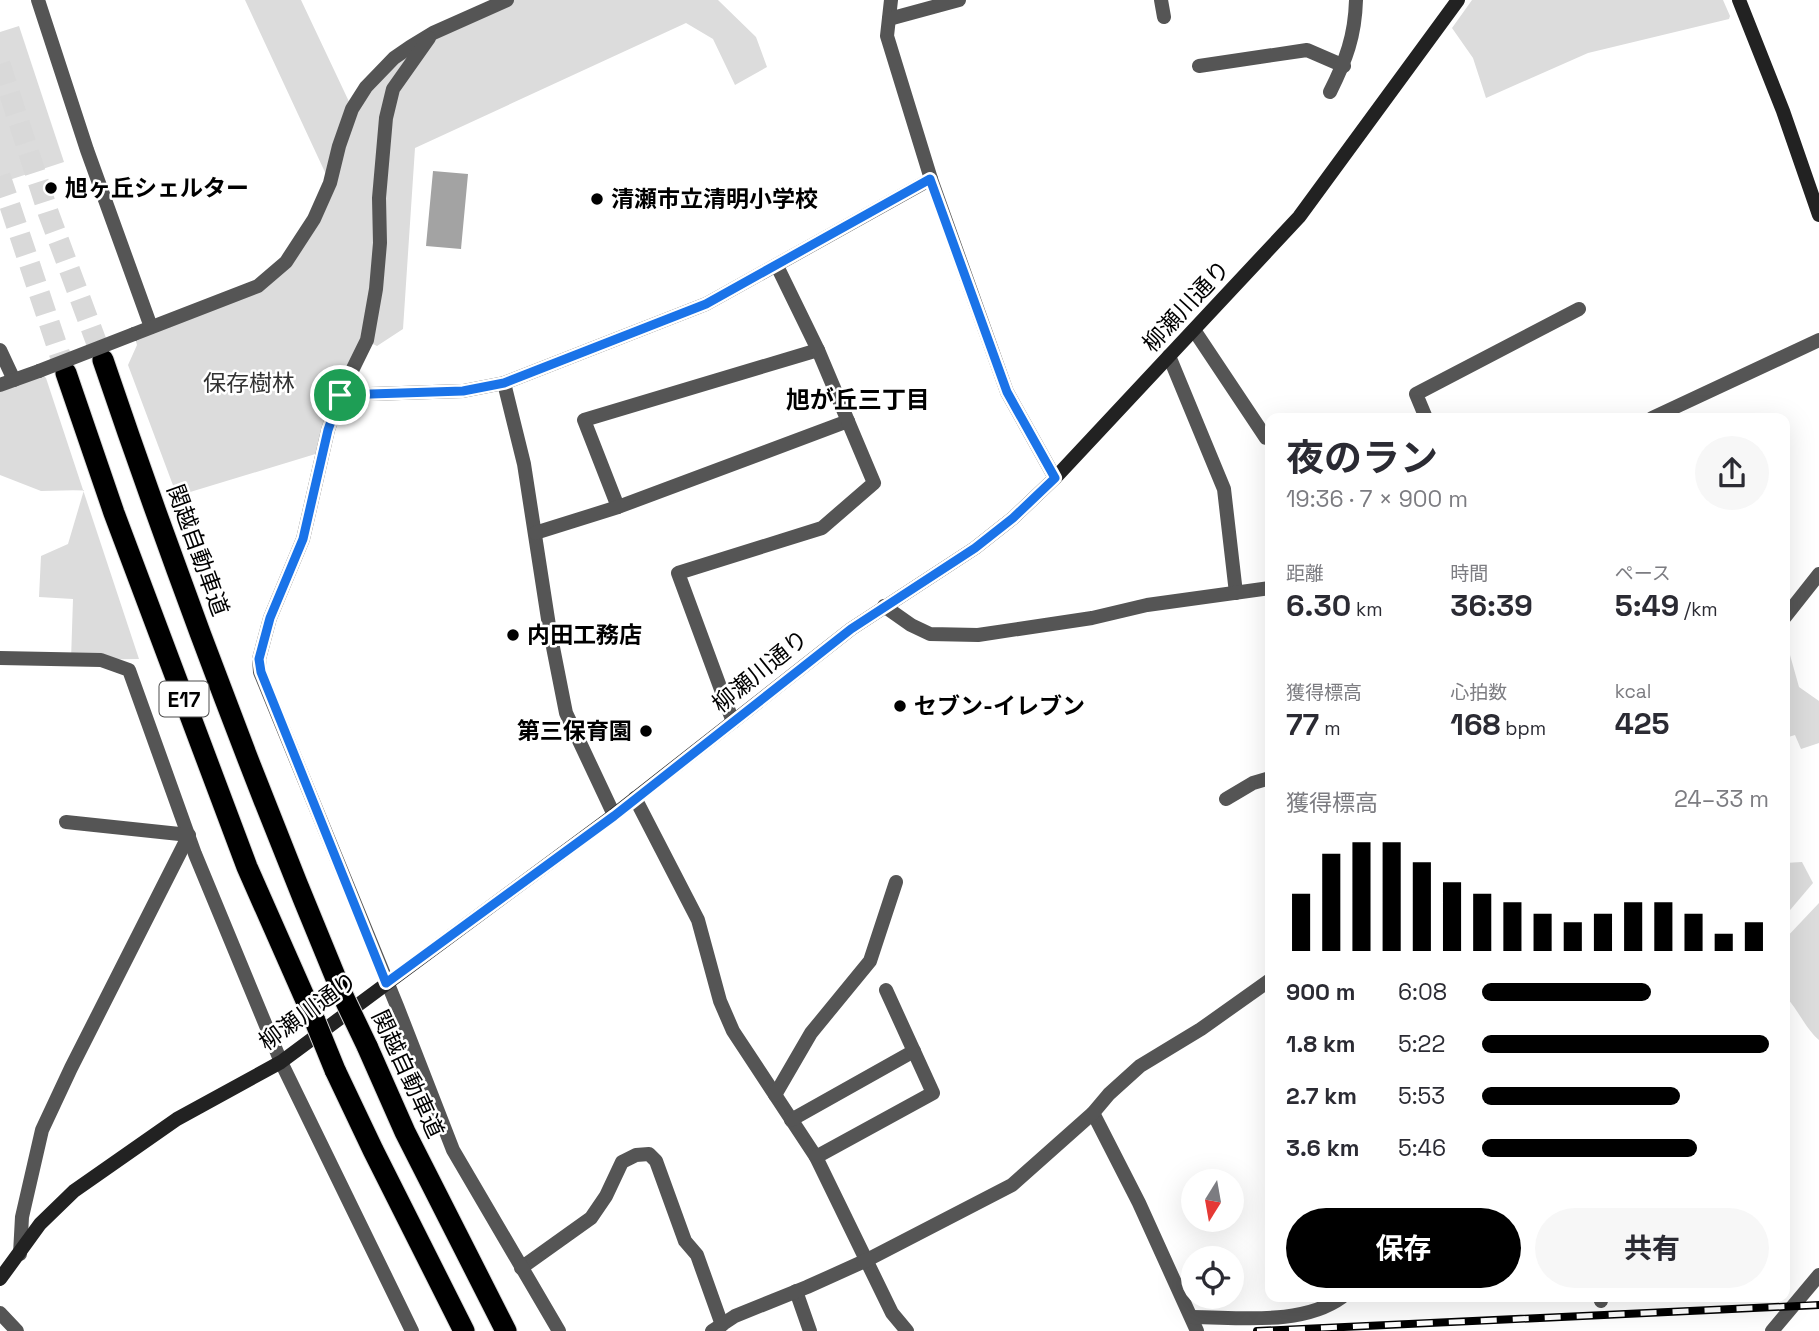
<!DOCTYPE html>
<html lang="ja">
<head>
<meta charset="utf-8">
<style>
	body { margin:0; font-family:"Space Grotesk","Noto Sans JP",sans-serif; background:#f7f7f7; color:#2b2b33; height:100vh; display:flex; flex-direction:column; font-size:26px; white-space:nowrap }
	* { box-sizing:border-box; margin:0 }
	p { font-size:23px; color:#7c7c81 }
	.icon { flex:none; width:38px; height:38px; fill:none; stroke:currentColor; stroke-width:2; stroke-linecap:round; stroke-linejoin:round }
	.map { position:relative; flex:1; overflow:hidden }
	.details { position:absolute; left:1265px; top:413px; width:525px; height:889px; display:flex; flex-direction:column; background:#fff; border-radius:14px; box-shadow:0 7px 28px #0002 }
	.details>* { flex:none }
	.needle { width:46px; rotate:191deg }
	.buttons { position:absolute; left:1181px; top:1169px; display:grid; gap:14px }
	.buttons a { display:grid; place-items:center; width:63px; height:63px; border-radius:50%; background:#fff; box-shadow:0 7px 28px #0002; font-size:35px }
	.pin { position:absolute; display:grid; place-items:center; width:60px; height:60px; color:#fff; margin:-30px; border:4px solid #fff; border-radius:50%; box-shadow:0 2px 7px #0007 }
	.round { display:grid; place-items:center; flex:none; width:74px; height:74px; border-radius:37px; background:#f7f7f7 }
	.overview { display:flex; align-items:center; justify-content:space-between; height:119px; padding:0 21px }
	h1 { font-size:38px; font-weight:700; line-height:52px }
	.metrics { display:grid; grid-template-columns:repeat(3,1fr); gap:10px; height:119px; padding:7px 21px }
	.metrics div { display:grid; align-content:center }
	.metrics b { font-size:30px; font-weight:700 }
	.metrics small { font-size:19px; font-weight:400 }
	.metrics p { font-size:19px }
	.chart { height:196px; padding:14px 21px }
	.chart p { display:flex; justify-content:space-between }
	.chart svg { width:100%; height:126px; margin-top:7px; stroke:#000; stroke-width:6 }
	.cta { display:flex; gap:14px; margin-top:auto; padding:14px 21px }
	.cta a { flex:1; height:80px; border-radius:42px; background:#000; color:#fff; font-size:28px; font-weight:700; line-height:80px; text-align:center }
	.cta a+a { background:#f7f7f7; color:#2b2b33 }
	ul { padding:0 21px; list-style:none; font-size:23px }
	li { display:grid; grid-template-columns:112px 84px 1fr; align-items:center; height:52px }
	li i { height:18px; border-radius:9px; background:#000 }
	.map>svg:first-child { display:block }
	.green { fill:#dcdcdc }
	.water { fill:#a3a3a3 }
	.lines { fill:none; stroke-linecap:round; stroke-linejoin:round }
	.highway-tunnel { stroke:#d9d9d9; stroke-width:21; stroke-dasharray:21 10; stroke-linecap:butt }
	.highway-casing { stroke:#dbdbdb; stroke-width:23 }
	.street { stroke:#555; stroke-width:14 }
	.secondary { stroke:#222; stroke-width:14 }
	.highway { stroke:#000; stroke-width:21 }
	.rail-casing { stroke:#000; stroke-width:8 }
	.rail { stroke:#fff; stroke-width:5; stroke-dasharray:16; stroke-linecap:butt }
	.highway-bridge-casing { stroke:#dbdbdb; stroke-width:23; stroke-linecap:butt }
	.street-bridge { stroke:#555; stroke-width:14 }
	.highway-bridge { stroke:#000; stroke-width:21 }
	.route-casing { stroke:#fff; stroke-width:14 }
	.route { stroke:#1a73e8; stroke-width:9 }
	.poi-dot { fill:#000; stroke:#fff; stroke-width:2.5 }
	.labels { text-anchor:middle; dominant-baseline:central; stroke-width:5; stroke-linejoin:round; paint-order:stroke }
	.shield { fill:#fff; stroke:#4c4c4c; stroke-width:2 }
	.shield-label { font-size:21px; font-weight:bold; fill:#000 }
	.poi-label { font-size:23px; font-weight:bold; fill:#000; stroke:#fff; text-anchor:start }
	.street-label { font-size:23px; fill:#000; stroke:#fff }
	.park-label { font-size:23px; fill:#333; stroke:#fff }
	.neighbourhood-label { font-size:24px; font-weight:bold; fill:#000; stroke:#fff }
</style>
</head>
<body>
<div class="map">
<svg width="1819" height="1331" viewBox="0 0 1819 1331">
	<rect width="100%" height="100%" fill="#fff"/>
	<g class="green">
		<polygon points="245,0 301,0 352,108 394,58 507,0 718,0 756,37 767,67 735,85 713,39 686,23 415,148 403,329 377,346 367,341 322,452 177,496 128,365 137,345 134,334 258,286 286,262 330,183"/>
		<polygon points="1472,0 1723,0 1730,16 1729,19 1588,53 1486,98 1473,58 1452,28"/>
		<polygon points="19,26 64,162 0,183 0,32"/>
		<polygon points="39,371 46,378 139,659 71,660 73,599 39,597 41,556 68,544 84,490 41,491 0,475 0,385"/>
		<polygon points="1785,647 1790,655 1799,687 1819,701 1819,743 1801,749 1795,735 1785,738"/>
		<polygon points="1802,862 1813,883 1785,916 1785,863"/>
		<path d="M1819,903V1040C1805,1028 1798,1009 1785,996V939Z"/>
	</g>
	<polygon class="water" points="433,171 468,174 461,249 426,246"/>
	<g class="lines">
		<g class="highway-tunnel">
			<polyline points="0,64 48,212 103,360"/>
			<polyline points="0,176 66,373"/>
		</g>
		<g class="highway-casing">
			<g id="highway">
				<path d="M103,360C176,575 256,787 344,998"/>
				<polyline points="66,373 114,513 247,867 315,1021"/>
				<polyline points="367,1046 405,1132 506,1331"/>
				<polyline points="335,1070 373,1150 464,1331"/>
			</g>
		</g>
		<g class="street">
			<polyline points="38,0 87,150 151,327"/>
			<polyline points="891,0 887,36 931,179 1007,392 1055,478"/>
			<polyline points="1161,0 1164,17"/>
			<polyline points="889,19 959,0"/>
			<polyline points="1199,66 1307,50 1344,66"/>
			<path d="M1330,92C1346,60 1355,36 1356,0"/>
			<polyline points="1194,330 1266,438"/>
			<polyline points="134,334 258,286 286,262 314,219 330,183 339,146 352,109 366,87 394,58 410,47 433,33 507,0"/>
			<polyline points="0,350 14,380"/>
			<polyline points="1169,356 1224,489 1236,593"/>
			<polyline points="504,383 524,464 550,632 566,713 614,815"/>
			<polyline points="0,385 39,371"/>
			<polyline points="340,395 367,340 376,289 380,243 379,198 386,118 393,89 429,38"/>
			<polyline points="1426,418 1416,394 1579,309"/>
			<polyline points="1652,418 1819,340"/>
			<polyline points="618,507 584,420 818,350"/>
			<polyline points="535,533 618,507 848,421"/>
			<polyline points="884,606 911,625 930,634 978,635 1092,618 1147,605 1270,588"/>
			<polyline points="1785,617 1819,574"/>
			<polyline points="0,658 101,660 129,670 195,854 281,1062 412,1331"/>
			<polyline points="733,722 678,573 822,528 874,483 818,350 777,266"/>
			<polyline points="635,798 698,920 720,1001 733,1031 816,1157 892,1313 907,1331"/>
			<polyline points="1226,799 1253,783 1270,778"/>
			<polyline points="775,1095 811,1033 870,961 896,882"/>
			<polyline points="1093,1113 1139,1203 1197,1331"/>
			<polyline points="791,1120 914,1051"/>
			<polyline points="816,1157 933,1093 886,990"/>
			<polyline points="20,1254 22,1217 42,1130 71,1068 189,835 66,822"/>
			<polyline points="521,1268 591,1218 606,1196 622,1162 636,1155 649,1154 656,1161 685,1241 697,1255 722,1325"/>
			<polyline points="796,1291 810,1331"/>
			<polyline points="1600,1297 1601,1301"/>
			<polyline points="0,1313 17,1331"/>
			<path d="M1192,1317C1240,1317 1302,1326 1342,1297"/>
			<polyline points="559,1331 453,1150 397,1006 260,672 259,659 270,618 303,539 328,430 340,395 463,391 504,383 706,304 931,179"/>
			<polyline points="712,1331 735,1316 807,1287 867,1260 1012,1185 1093,1113 1109,1094 1140,1066 1201,1029 1270,980"/>
			<polyline points="1772,1331 1819,1275"/>
		</g>
		<g class="secondary">
			<polyline points="1739,0 1783,111 1819,215"/>
			<polyline points="0,1279 40,1224 74,1191 177,1119 281,1062 614,815 851,629 975,548 1013,518 1055,478 1299,217 1458,0"/>
		</g>
		<use href="#highway" class="highway"/>
		<g class="rail-casing">
			<polyline id="rail" points="1257,1331 1819,1305"/>
		</g>
		<use href="#rail" class="rail"/>
		<g class="highway-bridge-casing">
			<g id="highway-bridge">
				<polyline points="344,998 367,1046"/>
				<polyline points="315,1021 335,1070"/>
			</g>
		</g>
		<polyline class="street-bridge" points="39,371 134,334"/>
		<use href="#highway-bridge" class="highway-bridge"/>
	</g>
	<g class="lines">
		<g class="route-casing">
			<polygon id="route" points="930,179 1007,392 1055,478 1013,518 975,548 851,629 614,816 386,983 261,672 259,659 270,618 303,539 328,430 340,395 463,391 504,383 706,304"/>
		</g>
		<use href="#route" class="route"/>
	</g>
	<g class="poi-dot">
		<circle cx="51" cy="188" r="7"/>
		<circle cx="597" cy="199" r="7"/>
		<circle cx="513" cy="635" r="7"/>
		<circle cx="900" cy="706" r="7"/>
		<circle cx="646" cy="731" r="7"/>
	</g>
	<g class="labels">
		<rect class="shield" x="159.5" y="681.5" width="49" height="35" rx="5"/>
		<g class="shield-label">
			<text x="184" y="699">E17</text>
		</g>
		<g class="poi-label">
			<text x="65" y="188">旭ヶ丘シェルター</text>
			<text x="611" y="199">清瀬市立清明小学校</text>
			<text x="527" y="635">内田工務店</text>
			<text x="914" y="706">セブン-イレブン</text>
			<text x="632" y="731" text-anchor="end">第三保育園</text>
		</g>
		<g class="street-label">
			<text transform="translate(1186 306) rotate(-47)">柳瀬川通り</text>
			<text transform="translate(198 550) rotate(70)">関越自動車道</text>
			<text transform="translate(760 671) rotate(-39)">柳瀬川通り</text>
			<text transform="translate(308 1011) rotate(-36)">柳瀬川通り</text>
			<text transform="translate(408 1074) rotate(65)">関越自動車道</text>
		</g>
		<g class="park-label">
			<text x="249" y="383">保存樹林</text>
		</g>
		<g class="neighbourhood-label">
			<text x="858" y="399">旭が丘三丁目</text>
		</g>
	</g>
</svg>
<div class="buttons">
<a><svg class="needle" viewBox="-14 -14 28 28"><path d="M0-13l5 13h-10z" fill="#e53935"/><path d="M0 13l5-13h-10z" fill="#7c7c81"/></svg></a>
<a><svg class="icon" aria-label="locate" viewBox="0 0 24 24"><circle cx="12" cy="12" r="6"/><path d="M12 2v4M12 18v4M2 12h4M18 12h4"/></svg></a>
</div>
<div class="pin" style="left:340px;top:395px;background:#1e9e55"><svg class="icon" aria-label="arrive" viewBox="0 0 24 24"><path d="M6 21V4h12l-3 4 3 4H6"/></svg></div>
<section class="details">
<div class="overview"><div><h1>夜のラン</h1><p>19:36 · 7 × 900 m</p></div><a class="round"><svg class="icon" aria-label="share" viewBox="0 0 24 24"><path d="M12 15V3M7 8l5-5 5 5M5 13v7h14v-7"/></svg></a></div>
<div class="metrics">
<div><p>距離</p><b>6.30<small> km</small></b></div>
<div><p>時間</p><b>36:39</b></div>
<div><p>ペース</p><b>5:49<small> /km</small></b></div>
</div>
<div class="metrics">
<div><p>獲得標高</p><b>77<small> m</small></b></div>
<div><p>心拍数</p><b>168<small> bpm</small></b></div>
<div><p>kcal</p><b>425</b></div>
</div>
<div class="chart"><p><span>獲得標高</span>24–33 m</p>
<svg viewBox="0 0 160 44" preserveAspectRatio="none"><path d="M5 44V24M15 44V10M25 44V6M35 44V6M45 44V13M55 44V20M65 44V24M75 44V27M85 44V31M95 44V34M105 44V31M115 44V27M125 44V27M135 44V31M145 44V38M155 44V34"/></svg>
</div>
<ul>
<li><b>900 m</b>6:08<i style="width:59%"></i></li>
<li><b>1.8 km</b>5:22<i style="width:100%"></i></li>
<li><b>2.7 km</b>5:53<i style="width:69%"></i></li>
<li><b>3.6 km</b>5:46<i style="width:75%"></i></li>
</ul>
<div class="cta"><a>保存</a><a>共有</a></div>
</section>
</div>
</body>
</html>
